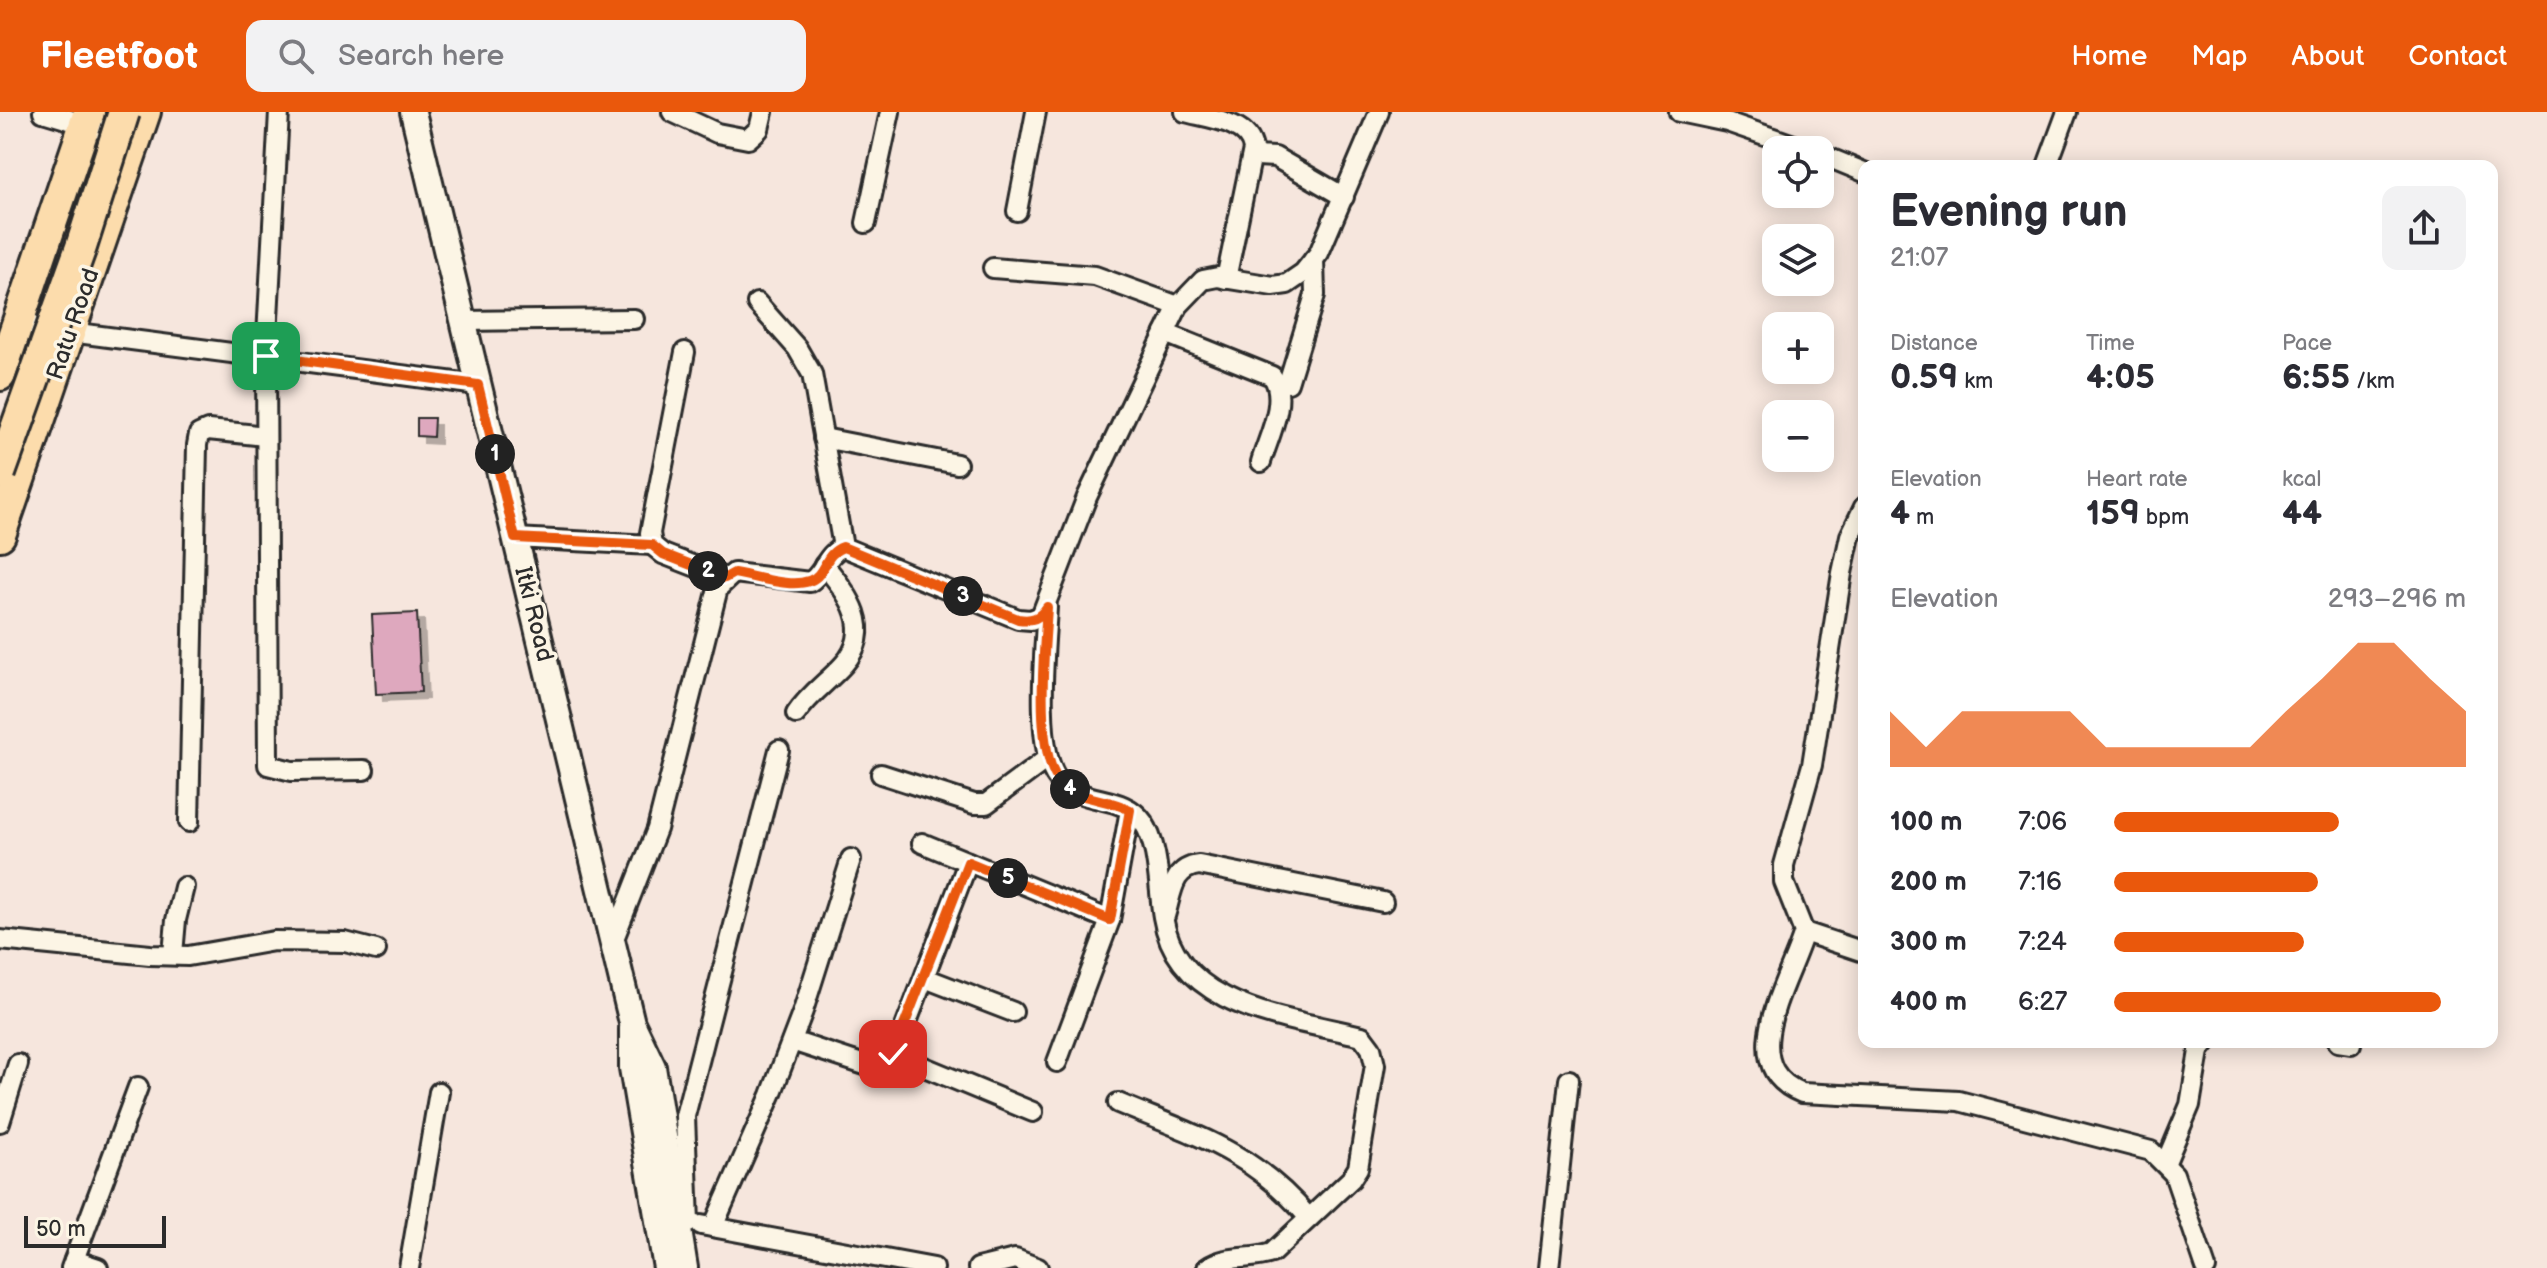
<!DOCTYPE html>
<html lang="en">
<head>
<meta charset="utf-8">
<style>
	body { margin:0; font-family:"Balsamiq Sans",sans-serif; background:#f2f2f3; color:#2b2b33; height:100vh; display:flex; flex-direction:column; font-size:30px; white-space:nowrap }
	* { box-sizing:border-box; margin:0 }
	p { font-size:26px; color:#7c7c81 }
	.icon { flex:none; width:44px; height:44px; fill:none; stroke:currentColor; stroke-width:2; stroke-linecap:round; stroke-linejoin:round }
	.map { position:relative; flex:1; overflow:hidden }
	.side { position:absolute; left:1858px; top:48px; width:640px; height:888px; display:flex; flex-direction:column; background:#fff; border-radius:16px; box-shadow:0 4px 20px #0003 }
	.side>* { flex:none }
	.tools { position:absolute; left:1762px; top:24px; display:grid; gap:16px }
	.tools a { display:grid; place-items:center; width:72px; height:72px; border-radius:16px; background:#fff; box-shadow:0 4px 20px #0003; font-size:40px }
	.scale { position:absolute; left:24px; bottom:20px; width:142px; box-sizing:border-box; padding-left:8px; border:4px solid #2b2b2b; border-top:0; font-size:22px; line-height:28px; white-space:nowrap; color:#2b2b2b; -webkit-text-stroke:6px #fcf5e5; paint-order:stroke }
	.pin { position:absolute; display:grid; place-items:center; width:68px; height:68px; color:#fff; margin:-34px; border-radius:16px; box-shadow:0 4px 12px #0006 }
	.km { position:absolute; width:40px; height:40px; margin:-20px; border-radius:50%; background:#222; color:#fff; font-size:22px; line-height:40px; text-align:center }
	.round { display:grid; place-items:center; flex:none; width:84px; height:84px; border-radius:16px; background:#f2f2f3 }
	.head { display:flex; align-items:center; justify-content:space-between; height:136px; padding:0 32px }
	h1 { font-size:44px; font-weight:700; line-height:60px }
	.metrics { display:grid; grid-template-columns:repeat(3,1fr); gap:12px; height:136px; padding:8px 32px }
	.metrics div { display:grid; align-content:center }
	.metrics b { font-size:34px; font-weight:700 }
	.metrics small { font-size:22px; font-weight:400 }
	.metrics p { font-size:22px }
	.chart { height:224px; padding:16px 32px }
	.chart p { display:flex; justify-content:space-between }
	.chart svg { width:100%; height:144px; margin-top:8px; fill:#ea580c; opacity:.7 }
	ul { padding:0 32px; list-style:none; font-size:26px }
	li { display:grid; grid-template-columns:128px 96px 1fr; align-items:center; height:60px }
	li i { height:20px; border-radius:10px; background:#ea580c }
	header { display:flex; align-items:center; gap:48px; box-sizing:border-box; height:112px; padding:0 40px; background:#ea580c; color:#fff }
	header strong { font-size:38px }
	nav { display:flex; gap:44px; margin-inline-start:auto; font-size:28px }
	.search { width:560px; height:72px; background:#f2f2f3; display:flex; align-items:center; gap:20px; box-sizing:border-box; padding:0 28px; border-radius:16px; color:#7c7c81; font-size:30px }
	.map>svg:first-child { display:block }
	.building { fill:#dea8be; stroke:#2b2b2b; stroke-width:2; filter:url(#shadow) }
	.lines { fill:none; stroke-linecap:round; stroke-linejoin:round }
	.minor-casing { stroke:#2b2b2b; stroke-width:24 }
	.tertiary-casing { stroke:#2b2b2b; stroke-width:30 }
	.primary-casing { stroke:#2b2b2b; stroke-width:36 }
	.minor { stroke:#fcf5e5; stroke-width:18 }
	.tertiary { stroke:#fcf5e5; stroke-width:24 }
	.primary { stroke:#fcdcac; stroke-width:30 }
	.primary-bridge-casing { stroke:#2b2b2b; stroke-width:36; stroke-linecap:butt }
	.primary-bridge { stroke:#fcdcac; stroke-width:30 }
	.route-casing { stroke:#fff; stroke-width:16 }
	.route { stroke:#ea580c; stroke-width:10 }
	.labels { text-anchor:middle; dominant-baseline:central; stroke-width:7; stroke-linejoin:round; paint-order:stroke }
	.street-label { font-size:24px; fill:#2b2b2b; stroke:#fcf5e5 }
</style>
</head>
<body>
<header>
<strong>Fleetfoot</strong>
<div class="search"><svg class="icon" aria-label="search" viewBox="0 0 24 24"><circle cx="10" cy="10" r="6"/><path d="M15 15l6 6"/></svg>Search here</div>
<nav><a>Home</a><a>Map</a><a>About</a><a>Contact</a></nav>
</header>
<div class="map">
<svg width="2547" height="1156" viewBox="0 0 2547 1156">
	<defs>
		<filter id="shadow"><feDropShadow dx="7" dy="7" stdDeviation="0" flood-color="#0004"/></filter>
	</defs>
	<rect width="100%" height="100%" fill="#f6e6dd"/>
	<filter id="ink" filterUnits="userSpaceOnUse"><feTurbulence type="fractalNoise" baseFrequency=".0125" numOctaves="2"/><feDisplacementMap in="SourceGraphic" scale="16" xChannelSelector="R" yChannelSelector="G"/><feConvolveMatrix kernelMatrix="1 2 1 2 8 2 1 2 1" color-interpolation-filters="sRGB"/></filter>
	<g filter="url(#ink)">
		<g class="building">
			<polygon points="417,306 434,306 433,325 417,324"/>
			<polygon points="417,501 421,580 376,582 372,503"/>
		</g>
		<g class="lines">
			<g class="minor-casing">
				<g id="minor">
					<polyline points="43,0 127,25"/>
					<polyline points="279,0 266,244 268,653 292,659 364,658"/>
					<polyline points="672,0 717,21 748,27 759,17 763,0"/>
					<path d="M1185,0C1208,6 1249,9 1253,37L1226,167"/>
					<polyline points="1679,0 1727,10 1808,38"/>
					<polyline points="1253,37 1257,44 1275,45 1344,85"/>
					<polyline points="1820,42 1864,60"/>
					<polyline points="2047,54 2067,0"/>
					<polyline points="1017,99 1036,0"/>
					<polyline points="866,111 890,0"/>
					<polyline points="993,156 1095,164 1178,194"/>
					<polyline points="757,191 797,236 812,262 843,435"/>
					<polyline points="463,209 634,207"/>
					<polyline points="19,210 70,220 478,273"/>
					<path d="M1165,221L1272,264C1289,286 1268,326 1261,350"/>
					<polyline points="685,240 650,421 652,433 663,442 725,466"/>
					<polyline points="1288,271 1315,183 1314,147"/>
					<polyline points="823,326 957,352"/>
					<path d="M1864,395L1850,424L1842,461L1812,653L1784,753V770L1804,820C1790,869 1732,953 1802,981L1959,989L2151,1039L2174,1062L2206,1156"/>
					<polyline points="515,426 652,433"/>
					<path d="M1047,495C1045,536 1035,629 1055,663C1061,673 1069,677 1079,681C1101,690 1128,688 1143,710C1160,735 1158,777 1163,805C1178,897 1288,906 1362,924L1371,936L1375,953L1358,1056L1351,1067L1272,1141C1249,1149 1227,1142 1207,1156"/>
					<path d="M796,602C810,581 828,570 844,552C875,517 849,482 824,453"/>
					<polyline points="881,662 974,692 986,692 1048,646"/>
					<polyline points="189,710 197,333 199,322 208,318 266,324"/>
					<polyline points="922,731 1110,808"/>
					<path d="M1165,804C1172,781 1172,756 1199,753L1383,790"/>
					<polyline points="1804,820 1864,840"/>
					<polyline points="0,828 150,843 188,844 274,829 345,830 376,838"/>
					<path d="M612,832L657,717L718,476L734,461L810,470C824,461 826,442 843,435L1018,507L1031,508L1041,504L1087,385L1178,194L1203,168L1218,165L1273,174L1287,172L1303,161L1319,141L1379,0"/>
					<polyline points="173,842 176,808 184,775"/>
					<polyline points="925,866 1013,900"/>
					<path d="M792,929L868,954C886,957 891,946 899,931L968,750"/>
					<polyline points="2338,930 2351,932"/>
					<polyline points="893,942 1033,1000"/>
					<polyline points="1057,950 1110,808 1130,698"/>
					<path d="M1118,991C1197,1024 1251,1038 1309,1106"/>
					<polyline points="0,1010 18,952"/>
					<polyline points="2166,1050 2190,993 2199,939 2206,930"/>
					<polyline points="689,1111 685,1004 779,638"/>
					<polyline points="701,1113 934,1156"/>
					<polyline points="713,1115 771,983 803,899 851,747"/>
					<polyline points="74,1148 98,1156"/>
					<polyline points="71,1156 138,975"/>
					<polyline points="409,1156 439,980"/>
					<polyline points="978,1156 1015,1147 1038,1156"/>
					<polyline points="1549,1156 1569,968"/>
				</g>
			</g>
			<g class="tertiary-casing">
				<g id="tertiary">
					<polyline points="413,0 632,911 653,955 685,1156"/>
					<polyline points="632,917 632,956 666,1156"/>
				</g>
			</g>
			<g class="primary-casing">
				<g id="primary">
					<polyline points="0,263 89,0"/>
					<polyline points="0,423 145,0"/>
				</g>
			</g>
			<use href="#minor" class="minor"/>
			<use href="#tertiary" class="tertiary"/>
			<use href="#primary" class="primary"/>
			<g class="primary-bridge-casing">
				<polyline id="primary-bridge" points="0,361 81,135 124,0"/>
			</g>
			<use href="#primary-bridge" class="primary-bridge"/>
		</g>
	</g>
	<g class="lines" filter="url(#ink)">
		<g class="route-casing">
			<path id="route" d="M266,244L478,273L515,426L652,433L663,442L725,466L734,461C755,464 804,482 819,462C827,451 829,440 843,435L1018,507C1032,509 1039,507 1047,495C1045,534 1031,652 1066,676C1084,688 1110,687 1130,698L1110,808L968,750L893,942"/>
		</g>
		<use href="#route" class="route"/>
	</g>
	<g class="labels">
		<g class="street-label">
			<text transform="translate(73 212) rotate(-71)">Ratu Road</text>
			<text transform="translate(534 502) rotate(76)">Itki Road</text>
		</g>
	</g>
</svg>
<div class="tools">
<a><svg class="icon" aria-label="locate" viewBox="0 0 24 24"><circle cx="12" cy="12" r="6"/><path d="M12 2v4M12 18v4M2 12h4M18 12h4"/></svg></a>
<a><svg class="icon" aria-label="layers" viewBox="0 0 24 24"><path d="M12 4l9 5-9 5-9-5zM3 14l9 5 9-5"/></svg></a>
<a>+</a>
<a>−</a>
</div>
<div class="scale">50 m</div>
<div class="pin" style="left:266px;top:244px;background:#1e9e55"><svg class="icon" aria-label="arrive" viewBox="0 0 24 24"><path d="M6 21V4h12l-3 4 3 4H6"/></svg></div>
<div class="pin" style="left:893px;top:942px;background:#d93025"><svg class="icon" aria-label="check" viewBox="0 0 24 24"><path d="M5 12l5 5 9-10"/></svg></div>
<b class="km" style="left:495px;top:342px">1</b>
<b class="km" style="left:708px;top:459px">2</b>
<b class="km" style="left:963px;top:484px">3</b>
<b class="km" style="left:1070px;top:677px">4</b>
<b class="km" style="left:1008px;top:766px">5</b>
<section class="side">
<div class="head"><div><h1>Evening run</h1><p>21:07</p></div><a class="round"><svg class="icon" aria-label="share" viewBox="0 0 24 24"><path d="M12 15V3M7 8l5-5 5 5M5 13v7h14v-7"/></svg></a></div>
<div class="metrics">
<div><p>Distance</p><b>0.59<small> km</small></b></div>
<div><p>Time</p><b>4:05</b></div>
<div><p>Pace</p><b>6:55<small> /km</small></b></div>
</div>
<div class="metrics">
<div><p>Elevation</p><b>4<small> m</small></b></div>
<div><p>Heart rate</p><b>159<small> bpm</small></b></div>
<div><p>kcal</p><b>44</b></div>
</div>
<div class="chart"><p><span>Elevation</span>293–296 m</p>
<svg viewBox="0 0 160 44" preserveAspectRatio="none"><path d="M0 44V27L10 38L20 27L30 27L40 27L50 27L60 38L70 38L80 38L90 38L100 38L110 27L120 17L130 6L140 6L150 17L160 27V44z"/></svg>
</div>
<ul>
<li><b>100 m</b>7:06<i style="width:64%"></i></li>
<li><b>200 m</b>7:16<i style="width:58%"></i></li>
<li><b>300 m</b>7:24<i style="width:54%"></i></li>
<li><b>400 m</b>6:27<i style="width:93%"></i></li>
</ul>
</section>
</div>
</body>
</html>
